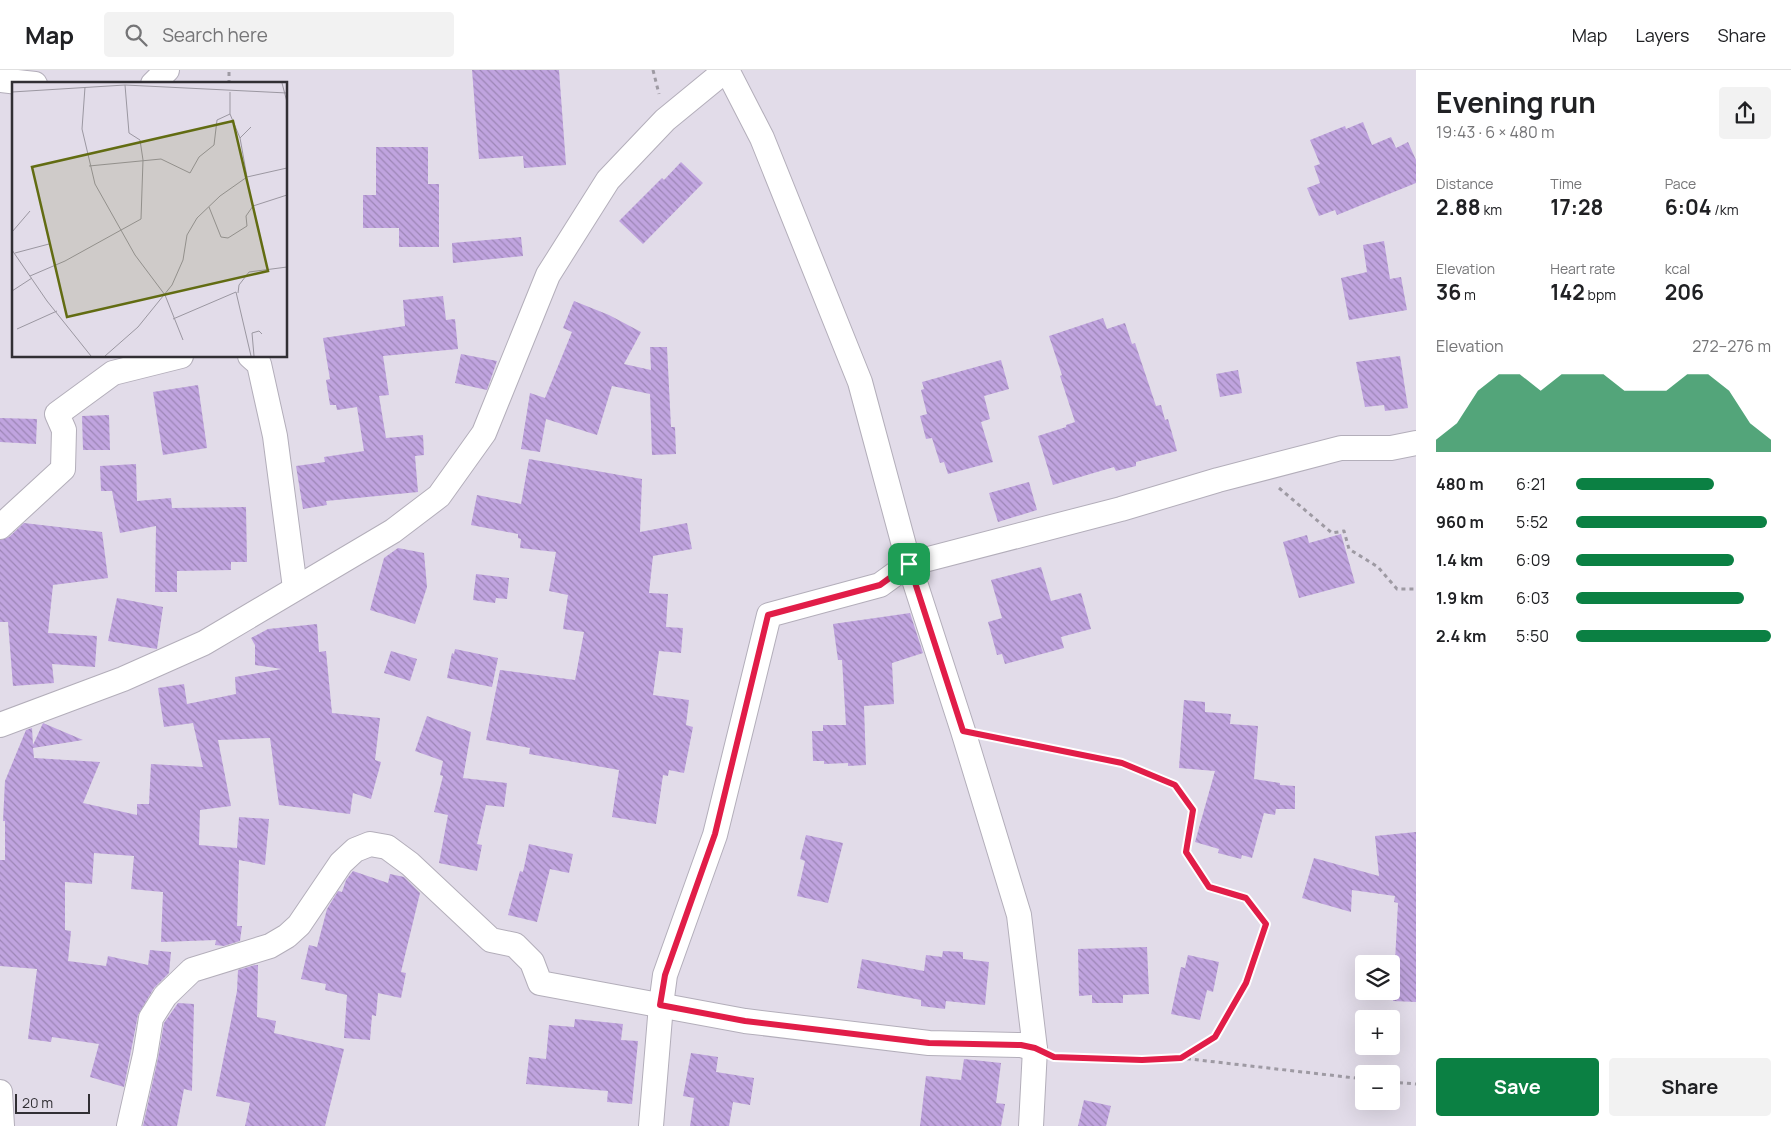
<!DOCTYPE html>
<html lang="en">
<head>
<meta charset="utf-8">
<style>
	body { margin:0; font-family:Manrope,sans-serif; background:#f2f2f2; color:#202124; height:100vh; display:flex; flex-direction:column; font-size:19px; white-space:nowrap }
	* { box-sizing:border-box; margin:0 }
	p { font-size:16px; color:#757577 }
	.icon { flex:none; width:28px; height:28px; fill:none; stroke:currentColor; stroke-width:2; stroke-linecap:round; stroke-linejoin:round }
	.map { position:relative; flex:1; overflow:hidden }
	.panel { display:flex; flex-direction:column; background:#fff; width:375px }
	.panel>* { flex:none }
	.fabs { position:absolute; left:1355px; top:885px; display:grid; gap:10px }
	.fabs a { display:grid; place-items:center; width:45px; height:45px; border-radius:5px; background:#fff; box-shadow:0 5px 20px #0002; font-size:25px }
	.scale { position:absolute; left:15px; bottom:12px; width:75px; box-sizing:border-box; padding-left:5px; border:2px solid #312f34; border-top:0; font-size:14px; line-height:18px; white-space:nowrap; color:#312f34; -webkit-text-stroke:4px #e2dce9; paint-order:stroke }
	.pin { position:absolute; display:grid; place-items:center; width:42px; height:42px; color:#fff; margin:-21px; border-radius:10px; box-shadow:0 2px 8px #0006 }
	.round { display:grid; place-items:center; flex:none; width:52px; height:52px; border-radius:5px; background:#f2f2f2 }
	.overview { display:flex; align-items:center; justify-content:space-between; height:85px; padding:0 20px }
	h1 { font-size:28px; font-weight:700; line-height:38px }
	.figures { display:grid; grid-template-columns:repeat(3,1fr); gap:8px; height:85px; padding:5px 20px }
	.figures div { display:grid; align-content:center }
	.figures b { font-size:21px; font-weight:700 }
	.figures small { font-size:14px; font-weight:400 }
	.figures p { font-size:14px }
	.chart { height:140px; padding:10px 20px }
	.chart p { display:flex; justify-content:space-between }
	.chart svg { width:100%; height:90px; margin-top:5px; fill:#0b8043; opacity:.7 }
	.primary-button { display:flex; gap:10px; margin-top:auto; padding:10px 20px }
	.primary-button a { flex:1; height:58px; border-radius:5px; background:#0b8043; color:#fff; font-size:20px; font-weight:700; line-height:58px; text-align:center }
	.primary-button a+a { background:#f2f2f2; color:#202124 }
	ul { padding:0 20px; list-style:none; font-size:16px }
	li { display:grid; grid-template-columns:80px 60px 1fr; align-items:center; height:38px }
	li i { height:12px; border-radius:6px; background:#0b8043 }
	header { display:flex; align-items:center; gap:30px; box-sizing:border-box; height:70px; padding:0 25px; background:#fff; border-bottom:1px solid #e0e0e0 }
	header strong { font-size:24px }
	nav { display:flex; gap:28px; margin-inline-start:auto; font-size:18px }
	.search { width:350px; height:45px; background:#f2f2f2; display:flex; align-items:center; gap:12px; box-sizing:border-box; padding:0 18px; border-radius:5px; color:#757577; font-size:19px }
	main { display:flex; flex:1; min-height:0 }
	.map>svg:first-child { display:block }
	.building { fill:url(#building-back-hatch) }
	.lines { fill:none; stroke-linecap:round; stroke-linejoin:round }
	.street-casing { stroke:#b3aeba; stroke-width:26 }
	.path { stroke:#9e9aa3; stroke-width:3; stroke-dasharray:4 4; stroke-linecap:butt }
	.street { stroke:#fff; stroke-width:24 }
	.route-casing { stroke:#fff; stroke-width:10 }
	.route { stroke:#e11d48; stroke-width:6 }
	.inset-road { fill:none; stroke:#9b97a1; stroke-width:1 }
	.view { fill:#626c12; fill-opacity:0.15; stroke:#626c12; stroke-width:2.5 }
	.inset-edge { fill:none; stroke:#312f34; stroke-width:2.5 }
</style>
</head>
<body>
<header>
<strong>Map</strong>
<div class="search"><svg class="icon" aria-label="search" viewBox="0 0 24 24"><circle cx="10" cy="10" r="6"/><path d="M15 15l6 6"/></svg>Search here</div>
<nav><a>Map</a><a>Layers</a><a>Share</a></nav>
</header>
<main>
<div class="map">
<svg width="1416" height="1056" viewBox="0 0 1416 1056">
	<defs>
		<pattern id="building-back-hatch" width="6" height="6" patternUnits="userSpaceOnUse" patternTransform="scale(1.25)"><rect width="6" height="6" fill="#c0a4df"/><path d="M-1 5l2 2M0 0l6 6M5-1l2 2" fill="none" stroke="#9d86b6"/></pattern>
	</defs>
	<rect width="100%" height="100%" fill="#e2dce9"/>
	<g class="building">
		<polygon points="472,0 559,0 566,95 524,98 523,86 479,89"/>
		<polygon points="1363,52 1372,75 1391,67 1396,78 1408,72 1416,90 1416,113 1337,145 1335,140 1319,146 1307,118 1320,113 1314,96 1320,94 1310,70 1345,56 1346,59"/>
		<polygon points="376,77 428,77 428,114 439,114 439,177 399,177 399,158 363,158 363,125 376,125"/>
		<polygon points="681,92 703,113 643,174 619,151 662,108 664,110"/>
		<polygon points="521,167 523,186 453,193 452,173"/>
		<polygon points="1384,171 1390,209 1401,207 1407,240 1349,250 1341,208 1367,202 1363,175"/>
		<polygon points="443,226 446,250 455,249 458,279 383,286 389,325 379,326 386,368 423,365 424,385 415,386 418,422 326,431 327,435 303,439 296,396 325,392 324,387 364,381 357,337 337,340 336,335 330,335 326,310 330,309 323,268 405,256 403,230"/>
		<polygon points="574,231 609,245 641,262 624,294 651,300 650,277 667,277 671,357 675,357 676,384 652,385 650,324 612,316 597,365 546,349 540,382 521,379 530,323 545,328 572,262 563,258"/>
		<polygon points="1103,248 1107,259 1125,253 1132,274 1135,273 1156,336 1161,335 1165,350 1168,349 1177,381 1136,392 1136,396 1116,401 1114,397 1053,415 1038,366 1066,357 1066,355 1075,352 1060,306 1062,305 1049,266"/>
		<polygon points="461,284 497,291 487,320 455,313"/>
		<polygon points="1400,286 1408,338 1385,341 1384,335 1365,337 1356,292"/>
		<polygon points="1001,290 1009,319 984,326 990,349 981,352 993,392 948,404 944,392 940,393 932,368 926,369 920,346 927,344 921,320 924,319 922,312"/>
		<polygon points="1238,300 1242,323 1220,327 1216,304"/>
		<polygon points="198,315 207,378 163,385 153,322"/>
		<polygon points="109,345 110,380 83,380 82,346"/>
		<polygon points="0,348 37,349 36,374 0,372"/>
		<polygon points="529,389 642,409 640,462 687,453 692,479 653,486 649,523 668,524 666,557 683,558 681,583 659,581 653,625 689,630 686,655 693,657 684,703 669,700 668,706 663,705 656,754 612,747 619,700 529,684 530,678 486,670 500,600 575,610 584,562 563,559 568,525 549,521 556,482 520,478 521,469 518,468 518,464 471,455 477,425 521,434"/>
		<polygon points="136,394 137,431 171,428 172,438 246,437 247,492 231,492 231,500 177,501 177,522 155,522 156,456 120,463 112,421 101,421 100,396"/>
		<polygon points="1029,412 1037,440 998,452 989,423"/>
		<polygon points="24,453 102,462 108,508 53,515 48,563 97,566 95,597 52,594 54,613 13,616 8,552 0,552 0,470 9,467"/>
		<polygon points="1341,464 1355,513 1299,528 1283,472 1307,465 1309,473"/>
		<polygon points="398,478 424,483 427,517 415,554 370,540 384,488"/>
		<polygon points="1041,497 1051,531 1081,523 1091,559 1061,567 1064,578 1005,594 1002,584 997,585 988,552 1002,548 991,510"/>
		<polygon points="476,504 509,508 507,529 496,528 495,533 473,530"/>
		<polygon points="117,528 163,537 157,579 108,571"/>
		<polygon points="910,543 923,583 892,593 894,634 864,636 866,695 848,696 848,693 824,694 824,691 813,691 812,661 823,661 823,655 846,655 842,590 838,590 833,554"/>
		<polygon points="317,554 319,582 326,581 332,643 380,648 375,690 381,692 371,729 353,723 350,744 279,735 270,668 218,670 231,736 200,740 199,775 237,778 239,747 269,749 265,795 239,790 237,856 242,856 240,871 224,876 215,875 216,870 161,872 163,822 131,819 134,786 94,783 92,814 65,812 65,860 71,861 68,891 106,896 108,886 148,895 150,880 171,882 169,903 154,918 138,945 124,1017 90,1007 99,974 52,967 51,972 28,969 37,899 0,896 0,790 5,790 5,751 3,751 5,711 26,660 32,658 33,675 43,653 83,670 33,678 34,688 100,692 83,733 137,745 137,734 149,734 151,694 203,697 193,653 164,657 158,618 184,614 187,634 236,624 235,607 282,599 255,595 255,575 251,568 268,559"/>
		<polygon points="455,579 498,588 492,617 447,608 452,583 454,584"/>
		<polygon points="391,581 417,589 410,611 384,603"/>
		<polygon points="1184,630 1205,632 1205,642 1231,644 1230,654 1258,656 1254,709 1280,713 1280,715 1295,716 1295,739 1276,739 1275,745 1264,743 1252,788 1242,785 1241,789 1218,783 1219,779 1195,772 1215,701 1179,698"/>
		<polygon points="427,646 471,662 463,708 507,713 504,737 486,735 477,774 482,775 477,801 439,793 448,745 434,742 443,706 440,705 443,691 415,681"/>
		<polygon points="1416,762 1416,932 1393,931 1398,833 1394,832 1395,826 1352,820 1351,842 1302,828 1314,788 1379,806 1375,766"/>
		<polygon points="806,765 843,773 828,833 797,826 805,791 800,789"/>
		<polygon points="529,774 573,784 569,803 550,799 537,852 508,845 520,801 523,802"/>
		<polygon points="353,801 388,813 390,804 404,807 420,823 401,902 406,903 401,928 378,923 376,946 372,945 370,970 344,968 347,925 325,920 326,914 301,909 309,875 317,877 327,839 338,821 342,822 346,810"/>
		<polygon points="1147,877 1149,924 1123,925 1123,933 1092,933 1092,925 1079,926 1078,879"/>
		<polygon points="943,881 963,882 963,889 989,892 985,935 946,931 945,939 921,936 921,930 857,918 862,889 924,901 926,885 942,887"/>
		<polygon points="1188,885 1219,892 1213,922 1207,920 1200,950 1171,944 1181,897 1185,898"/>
		<polygon points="255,895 258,895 257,947 276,951 274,963 344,979 325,1056 245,1056 250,1033 216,1026 237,921 238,900"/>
		<polygon points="178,933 194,934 192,1021 184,1019 177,1056 143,1056 158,988 164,953"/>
		<polygon points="575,949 623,954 621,970 638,971 632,1034 607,1032 608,1021 526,1014 529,987 546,989 549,955 574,957"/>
		<polygon points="691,983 718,987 716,1002 754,1008 750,1035 733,1032 729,1056 690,1056 694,1028 683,1026"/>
		<polygon points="964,989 1001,993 996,1033 1005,1034 1001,1056 920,1056 926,1006 961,1010"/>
		<polygon points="1084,1030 1111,1036 1106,1056 1078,1056"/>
	</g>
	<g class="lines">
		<g class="street-casing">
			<g id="street">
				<polyline points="727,0 762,68 860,312 909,494 963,661 1019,845 1035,979 1031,1056"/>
				<polyline points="0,10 35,14"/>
				<polyline points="153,14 167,0"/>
				<polyline points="250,286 259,294 275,366 295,518"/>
				<polyline points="0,457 63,399 64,360 57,344 113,303 181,286"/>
				<polyline points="0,655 123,609 204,573 393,461 439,426 484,363 548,205 608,110 665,50 726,0"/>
				<polyline points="0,1022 2,1056"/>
				<polyline points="129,1056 145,985 151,948 165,926 192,900 270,876 287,866 299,855 341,793 355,780 370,774 387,777 410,794 491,870 515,875 532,892 540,913 745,951 929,973 1021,975 1035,979"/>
				<polyline points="651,1056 661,935 665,905 715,765 769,545 880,515 909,494 1121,439 1218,410 1341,378 1391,378 1416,373"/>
			</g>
		</g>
		<g class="path">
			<polyline points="653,0 659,24"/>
			<polyline points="229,14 229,0"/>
			<polyline points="1279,418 1332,463 1344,461 1349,479 1378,497 1397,519 1416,519"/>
			<polyline points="990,666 1122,693 1175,715 1193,740 1186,782 1209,817 1246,828 1266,854 1246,913 1215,967 1181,988"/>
			<polyline points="1059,987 1142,990 1181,988 1364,1009"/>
			<polyline points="1391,1012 1416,1014"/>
		</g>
		<use href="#street" class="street"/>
	</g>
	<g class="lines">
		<g class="route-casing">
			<polygon id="route" points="909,494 963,661 1122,693 1175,715 1193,740 1186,782 1209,817 1246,828 1266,854 1246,913 1215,967 1181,988 1142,990 1054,987 1035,978 1021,975 929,973 745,951 660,935 665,905 715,764 768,545 880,515"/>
		</g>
		<use href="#route" class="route"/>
	</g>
	<g transform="translate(12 12)">
		<rect width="275" height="275" fill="#e2dce9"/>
		<path class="inset-road" d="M270,1L275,20M73,5L70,47L83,102L123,173L153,213L171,258M0,10L113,3L275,11M218,10V32L228,56L235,95M228,56L239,45M77,84L149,77L178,91L187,75L202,63L205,38L218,32M197,125L209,155L216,156L235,144L234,134L241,124L275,113M0,150L18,129M0,168L35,219L79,274M3,171L37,162M18,194L53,179L129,137L131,78L128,58L117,51L113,3M0,209L20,196M226,211L227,203L237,190L275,185M161,237L224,210L239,274M5,247L45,229M93,274L126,245L160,203L171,178L175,153L185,136L208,114L235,95L275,86M242,274L240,251L247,249L250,252"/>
		<path class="view" d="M221,39L256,189L55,235L20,85Z"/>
		<rect width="275" height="275" class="inset-edge"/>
	</g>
</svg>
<div class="fabs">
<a><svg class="icon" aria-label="layers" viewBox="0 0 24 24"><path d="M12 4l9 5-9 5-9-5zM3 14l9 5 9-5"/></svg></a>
<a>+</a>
<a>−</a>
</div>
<div class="scale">20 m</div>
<div class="pin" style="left:909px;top:494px;background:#1e9e55"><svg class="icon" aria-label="arrive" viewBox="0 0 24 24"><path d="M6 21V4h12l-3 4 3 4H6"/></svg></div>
</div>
<section class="panel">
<div class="overview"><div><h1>Evening run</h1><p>19:43 · 6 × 480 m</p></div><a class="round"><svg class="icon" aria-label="share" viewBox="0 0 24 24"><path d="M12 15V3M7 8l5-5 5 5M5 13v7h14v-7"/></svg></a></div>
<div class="figures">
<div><p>Distance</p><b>2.88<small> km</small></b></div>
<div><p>Time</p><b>17:28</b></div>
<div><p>Pace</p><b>6:04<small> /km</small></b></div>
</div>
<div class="figures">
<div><p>Elevation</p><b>36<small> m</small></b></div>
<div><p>Heart rate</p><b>142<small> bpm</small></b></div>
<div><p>kcal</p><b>206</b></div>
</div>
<div class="chart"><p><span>Elevation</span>272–276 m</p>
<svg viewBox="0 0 160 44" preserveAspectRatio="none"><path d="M0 44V38L10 30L20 14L30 6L40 6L50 14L60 6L70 6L80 6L90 14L100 14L110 14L120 6L130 6L140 14L150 30L160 38V44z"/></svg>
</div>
<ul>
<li><b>480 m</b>6:21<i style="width:71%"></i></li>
<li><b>960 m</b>5:52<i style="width:98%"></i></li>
<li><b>1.4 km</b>6:09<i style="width:81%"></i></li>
<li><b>1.9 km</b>6:03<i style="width:86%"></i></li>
<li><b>2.4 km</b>5:50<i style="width:100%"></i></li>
</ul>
<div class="primary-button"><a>Save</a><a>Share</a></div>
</section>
</main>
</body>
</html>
